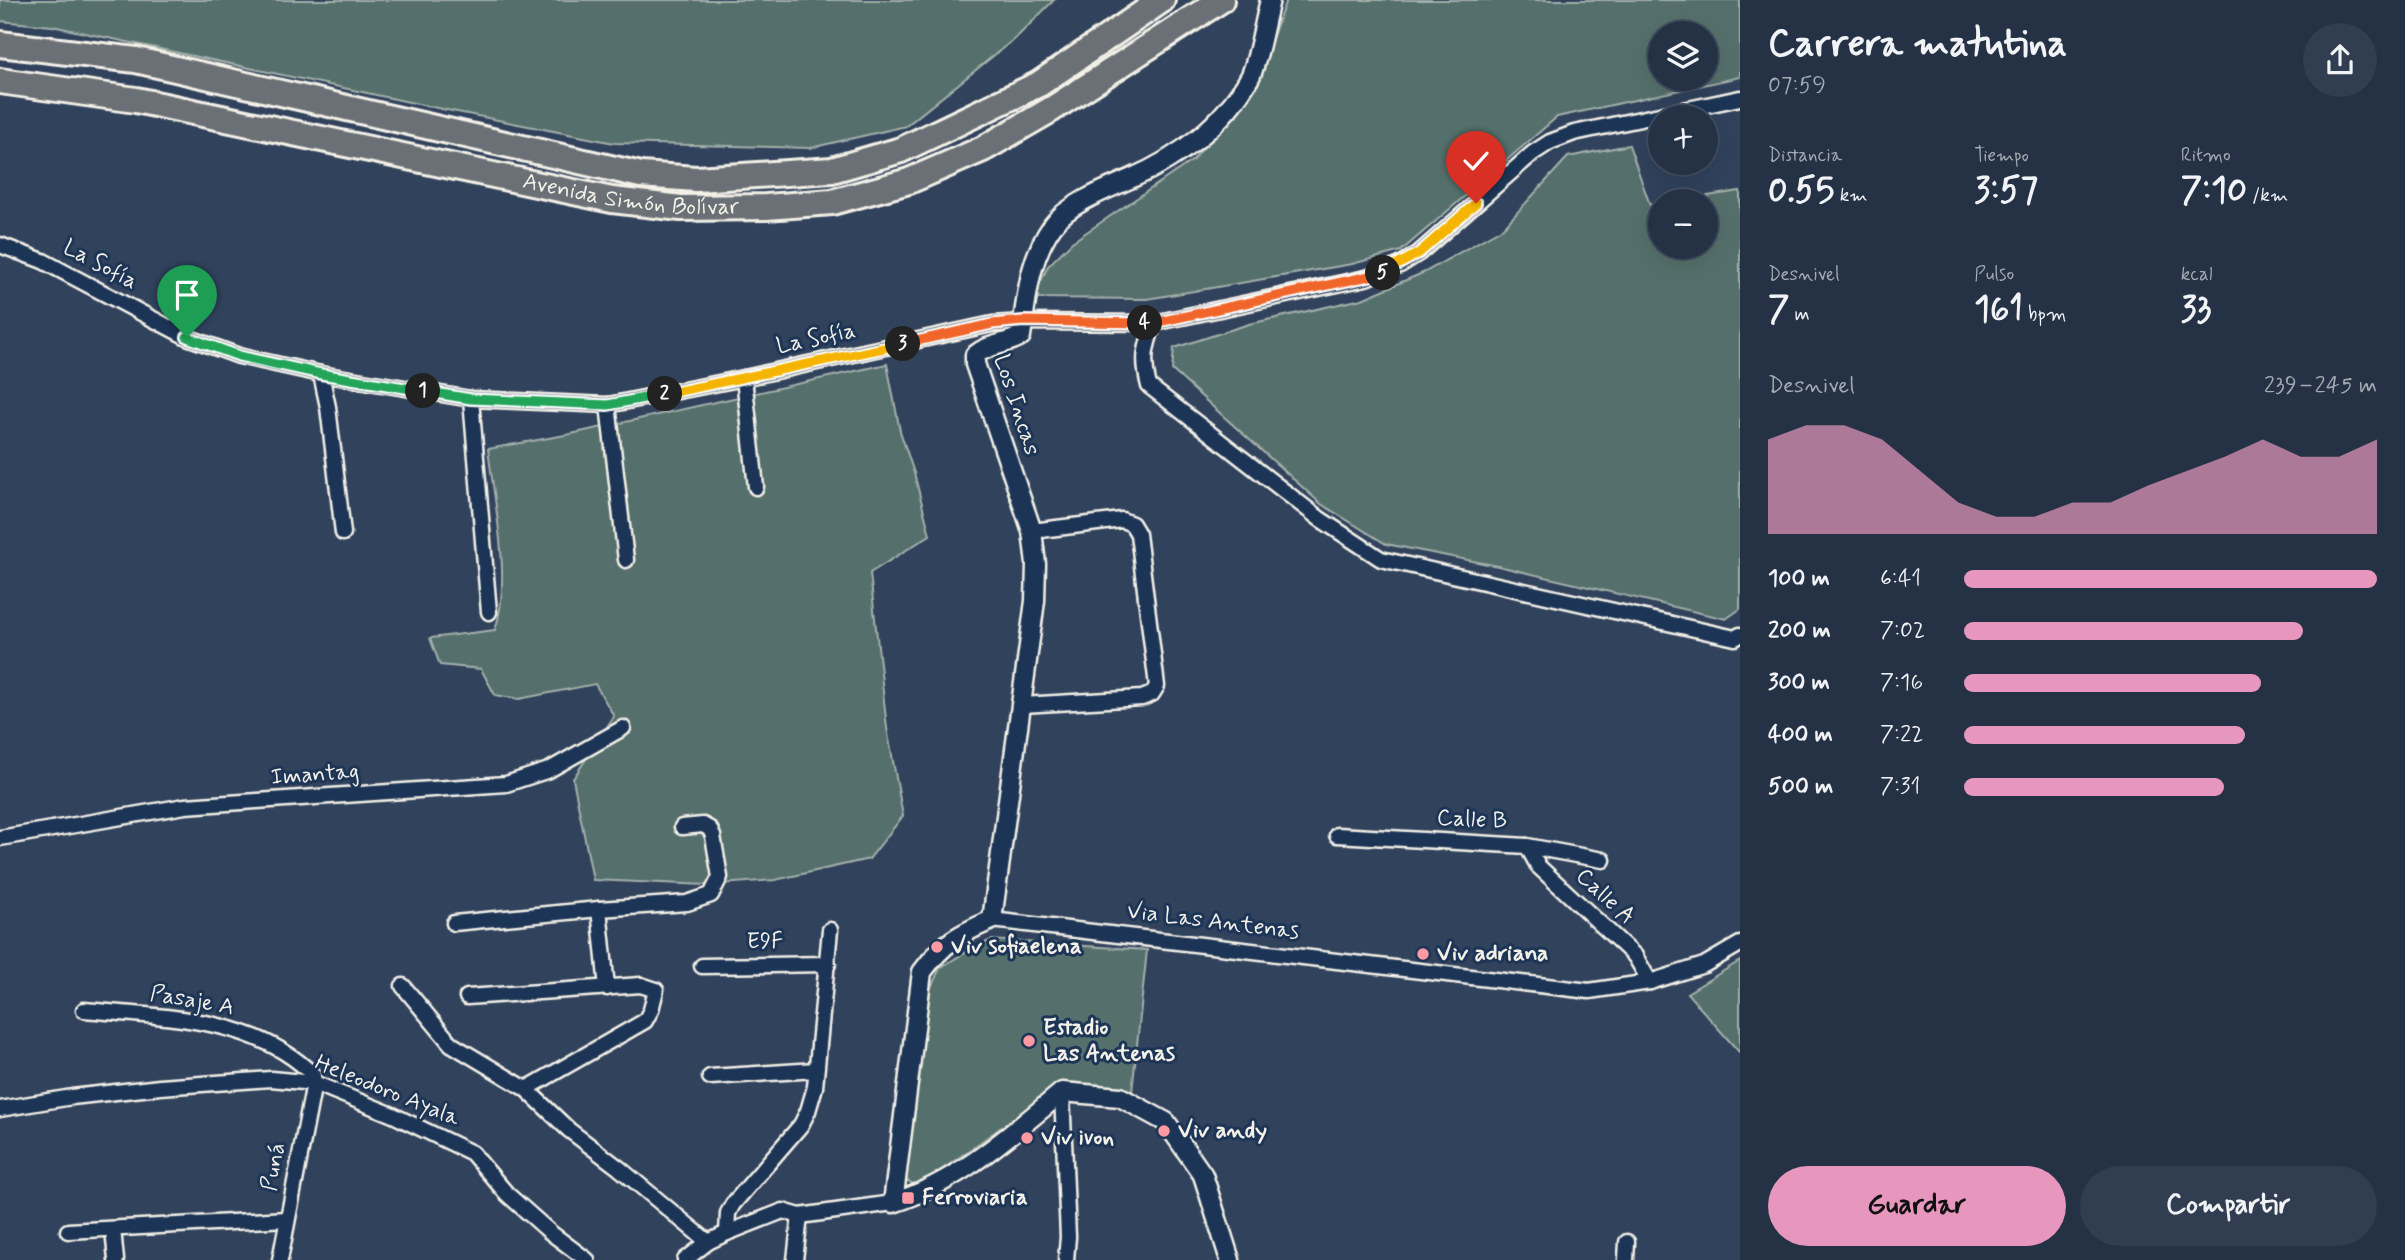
<!DOCTYPE html>
<html lang="es">
<head>
<meta charset="utf-8">
<style>
	body { margin:0; font-family:Mynerve,sans-serif; background:#313e51; color:#f1f3f6; height:100vh; display:flex; flex-direction:column; font-size:26px; white-space:nowrap }
	* { box-sizing:border-box; margin:0 }
	p { font-size:23px; color:#a3aab3 }
	.icon { flex:none; width:38px; height:38px; fill:none; stroke:currentColor; stroke-width:2; stroke-linecap:round; stroke-linejoin:round }
	.map { position:relative; flex:1; overflow:hidden }
	.drawer { display:flex; flex-direction:column; background:#253246; width:665px }
	.drawer>* { flex:none }
	.controls { position:absolute; left:1648px; top:21px; display:grid; gap:14px }
	.controls a { display:grid; place-items:center; width:70px; height:70px; border-radius:50%; background:#253246; box-shadow:0 7px 28px #0002,0 0 0 2px #424d5f; font-size:35px }
	.pin { position:absolute; display:grid; place-items:center; width:60px; height:60px; color:#fff; margin:-72px -30px; border-radius:50% 50% 50% 0; rotate:-45deg; box-shadow:0 0 7px #0007 }
	.pin .icon { rotate:45deg }
	.km { position:absolute; width:35px; height:35px; margin:-18px; border-radius:50%; background:#222; color:#fff; font-size:19px; line-height:35px; text-align:center }
	.round { display:grid; place-items:center; flex:none; width:74px; height:74px; border-radius:37px; background:#313e51 }
	.overview { display:flex; align-items:center; justify-content:space-between; height:119px; padding:0 28px }
	h1 { font-size:38px; font-weight:700; line-height:52px }
	.stats { display:grid; grid-template-columns:repeat(3,1fr); gap:10px; height:119px; padding:7px 28px }
	.stats div { display:grid; align-content:center }
	.stats b { font-size:35px; font-weight:700 }
	.stats small { font-size:19px; font-weight:400 }
	.stats p { font-size:19px }
	.chart { height:196px; padding:14px 28px }
	.chart p { display:flex; justify-content:space-between }
	.chart svg { width:100%; height:126px; margin-top:7px; fill:#e797bd; opacity:.7 }
	.primary-button { display:flex; gap:14px; margin-top:auto; padding:14px 28px }
	.primary-button a { flex:1; height:80px; border-radius:42px; background:#e797bd; color:#111; font-size:28px; font-weight:700; line-height:80px; text-align:center }
	.primary-button a+a { background:#313e51; color:#f1f3f6 }
	ul { padding:0 28px; list-style:none; font-size:23px }
	li { display:grid; grid-template-columns:112px 84px 1fr; align-items:center; height:52px }
	li i { height:18px; border-radius:9px; background:#e797bd }
	main { display:flex; flex:1; min-height:0 }
	.map>svg:first-child { display:block }
	.grass { fill:#556f6c; stroke:#a4b0aa; stroke-width:2; fill-rule:evenodd }
	.lines { fill:none; stroke-linecap:round; stroke-linejoin:round }
	.minor-casing { stroke:#f4f1e8; stroke-width:19 }
	.tertiary-casing { stroke:#f4f1e8; stroke-width:23 }
	.trunk-casing { stroke:#f4f1e8; stroke-width:30 }
	.minor { stroke:#1d3557; stroke-width:14 }
	.tertiary { stroke:#1d3557; stroke-width:18 }
	.trunk { stroke:#6a7074; stroke-width:24 }
	.split-1-casing { stroke:#fff; stroke-width:14 }
	.split-2-casing { stroke:#fff; stroke-width:14 }
	.split-3-casing { stroke:#fff; stroke-width:14 }
	.split-4-casing { stroke:#fff; stroke-width:14 }
	.split-5-casing { stroke:#fff; stroke-width:14 }
	.split-6-casing { stroke:#fff; stroke-width:14 }
	.split-1 { stroke:#22a559; stroke-width:9 }
	.split-2 { stroke:#22a559; stroke-width:9 }
	.split-3 { stroke:#f5b400; stroke-width:9 }
	.split-4 { stroke:#f0652b; stroke-width:9 }
	.split-5 { stroke:#f0652b; stroke-width:9 }
	.split-6 { stroke:#f5b400; stroke-width:9 }
	.poi-dot { fill:#ff9aa2; stroke:#1d3557; stroke-width:2.5 }
	.labels { text-anchor:middle; dominant-baseline:central; stroke-width:6; stroke-linejoin:round; paint-order:stroke }
	.street-label { font-size:23px; fill:#f4f1e8; stroke:#1d3557 }
	.poi-label { font-size:23px; font-weight:bold; fill:#f4f1e8; stroke:#1d3557; text-anchor:start }
</style>
</head>
<body>
<main>
<div class="map">
<svg width="1740" height="1260" viewBox="0 0 1740 1260">
	<rect width="100%" height="100%" fill="#31425d"/>
	<filter id="ink" filterUnits="userSpaceOnUse"><feTurbulence type="fractalNoise" baseFrequency=".0143" numOctaves="2"/><feDisplacementMap in="SourceGraphic" scale="14" xChannelSelector="R" yChannelSelector="G"/><feConvolveMatrix kernelMatrix="1 2 1 2 8 2 1 2 1" color-interpolation-filters="sRGB"/></filter>
	<g filter="url(#ink)">
		<g class="grass">
			<polygon points="0,0 1054,0 1018,36 906,126 810,148 614,143 442,109 52,26 0,21"/>
			<path d="M1286,0H1740V77L1557,117L1401,251L1352,264L1147,299L1033,298L1048,266L1072,242L1193,160L1254,88ZM1661,33H1706V79H1661Z"/>
			<polygon points="1629,145 1650,205 1661,203 1661,247 1706,247 1706,201 1675,201 1740,191 1740,609 1726,619 1498,566 1386,544 1321,504 1172,370 1174,348 1249,324 1362,299 1425,272 1503,228 1568,157"/>
			<path d="M887,364L900,431L914,473L930,535L870,573L887,728L903,816L869,859L775,880L707,885L593,880L573,779L614,716L595,684L519,699L495,695L481,669L440,665L430,638L495,630C512,582 494,500 488,449L571,434Z"/>
			<polygon points="991,940 1147,950 1132,1092 1104,1088 1038,1101 936,1174 915,1185 904,1179 927,996 940,968 969,950"/>
			<polygon points="1740,961 1740,1053 1687,993"/>
		</g>
		<g class="lines">
			<g class="minor-casing">
				<g id="minor">
					<polyline points="0,245 43,261 187,337 239,356 321,374 471,399 608,405 744,378 992,324 1023,322 1154,323 1366,278 1400,265 1419,253 1533,153 1550,142 1574,133 1740,98"/>
					<path d="M1154,323C1145,349 1142,359 1149,386L1320,519L1381,559L1735,638L1740,635"/>
					<polyline points="321,374 328,407 343,533"/>
					<polyline points="744,378 756,487"/>
					<polyline points="471,399 489,612"/>
					<polyline points="608,405 626,560"/>
					<polyline points="1022,705 1142,698 1152,694 1157,686 1138,534 1132,524 1122,520 1032,531"/>
					<polyline points="1337,835 1527,846 1603,860"/>
					<polyline points="0,838 185,806 506,784 549,770 623,728"/>
					<polyline points="1527,846 1538,866 1635,956 1650,982"/>
					<polyline points="599,909 607,988"/>
					<polyline points="992,920 1589,991 1650,982 1704,965 1740,944"/>
					<polyline points="454,923 599,909 687,903 711,895 720,877 713,836 710,829 703,825 682,827"/>
					<polyline points="702,966 828,964"/>
					<polyline points="403,986 451,1044 526,1089 569,1130 619,1168 708,1242"/>
					<polyline points="467,997 641,985 656,990 651,1010 645,1021 526,1089"/>
					<path d="M84,1010C161,1017 255,1016 313,1075L314,1083L280,1260"/>
					<polyline points="710,1077 816,1070"/>
					<polyline points="1062,1092 1068,1237 1066,1260"/>
					<polyline points="0,1109 72,1097 160,1087 271,1079 314,1083 393,1115 472,1153 507,1194 551,1233 587,1260"/>
					<polyline points="113,1229 116,1260"/>
					<polyline points="68,1231 287,1219"/>
					<polyline points="727,1233 728,1213 733,1204 801,1125 808,1111 815,1087 830,930"/>
					<polyline points="685,1260 708,1242 727,1233 783,1211 800,1216 893,1203"/>
					<polyline points="795,1260 800,1216"/>
					<polyline points="1626,1260 1627,1242"/>
				</g>
			</g>
			<g class="tertiary-casing">
				<path id="tertiary" d="M1230,1260L1203,1175L1166,1122L1120,1097L1062,1092C1010,1135 959,1182 893,1203L922,972C944,942 959,934 992,920L1035,601L1036,564L1032,531L975,364V355C988,344 1006,345 1021,336C1027,296 1029,258 1053,225C1068,204 1107,189 1130,179C1179,158 1224,124 1250,77C1258,62 1265,19 1270,0"/>
			</g>
			<g class="trunk-casing">
				<g id="trunk">
					<polyline points="0,44 136,60 641,175 696,179 832,170 901,150 1039,84 1162,0"/>
					<path id="s1" d="M0,81L136,100L612,200L681,208L766,207L832,202L909,181L983,149L1052,109L1221,0"/>
				</g>
			</g>
			<use href="#minor" class="minor"/>
			<use href="#tertiary" class="tertiary"/>
			<use href="#trunk" class="trunk"/>
		</g>
	</g>
	<g class="lines" filter="url(#ink)">
		<g class="split-1-casing">
			<polyline id="split-1" points="187,337 239,356 321,374 423,391"/>
		</g>
		<g class="split-2-casing">
			<polyline id="split-2" points="423,391 471,399 608,405 665,394"/>
		</g>
		<g class="split-3-casing">
			<polyline id="split-3" points="665,394 903,344"/>
		</g>
		<g class="split-4-casing">
			<polyline id="split-4" points="903,344 992,324 1023,321 1145,323"/>
		</g>
		<g class="split-5-casing">
			<polyline id="split-5" points="1145,323 1154,323 1383,273"/>
		</g>
		<g class="split-6-casing">
			<polyline id="split-6" points="1383,273 1419,253 1476,203"/>
		</g>
		<use href="#split-1" class="split-1"/>
		<use href="#split-2" class="split-2"/>
		<use href="#split-3" class="split-3"/>
		<use href="#split-4" class="split-4"/>
		<use href="#split-5" class="split-5"/>
		<use href="#split-6" class="split-6"/>
	</g>
	<g class="poi-dot">
		<circle cx="937" cy="947" r="7"/>
		<circle cx="1423" cy="954" r="7"/>
		<circle cx="1029" cy="1041" r="7"/>
		<circle cx="1164" cy="1131" r="7"/>
		<circle cx="1027" cy="1138" r="7"/>
		<rect x="901" y="1191" width="14" height="14" rx="3.5"/>
	</g>
	<g class="labels">
		<g class="street-label">
			<text stroke="none"><textPath href="#s1" startOffset="642">Avenida Simón Bolívar</textPath></text>
			<text transform="translate(100 265) rotate(28)">La Sofía</text>
			<text transform="translate(816 339) rotate(-12)">La Sofía</text>
			<text transform="translate(1016 405) rotate(72)">Los Incas</text>
			<text transform="translate(315 775) rotate(-4)">Imantag</text>
			<text transform="translate(1472 820) rotate(3)">Calle B</text>
			<text transform="translate(1605 897) rotate(43)">Calle A</text>
			<text transform="translate(1213 922) rotate(7)">Via Las Antenas</text>
			<text transform="translate(765 942) rotate(-1)">E9F</text>
			<text transform="translate(192 1001) rotate(10)">Pasaje A</text>
			<text transform="translate(387 1091) rotate(22)">Heleodoro Ayala</text>
			<text transform="translate(274 1167) rotate(-79)">Puná</text>
		</g>
		<g class="poi-label">
			<text x="951" y="947">Viv sofiaelena</text>
			<text x="1437" y="954">Viv adriana</text>
			<text x="1043" y="1028">Estadio<tspan x="1043" dy="26">Las Antenas</tspan></text>
			<text x="1178" y="1131">Viv andy</text>
			<text x="1041" y="1138">Viv ivon</text>
			<text x="922" y="1198">Ferroviaria</text>
		</g>
	</g>
</svg>
<div class="controls">
<a><svg class="icon" aria-label="layers" viewBox="0 0 24 24"><path d="M12 4l9 5-9 5-9-5zM3 14l9 5 9-5"/></svg></a>
<a>+</a>
<a>−</a>
</div>
<div class="pin" style="left:187px;top:337px;background:#1e9e55"><svg class="icon" aria-label="arrive" viewBox="0 0 24 24"><path d="M6 21V4h12l-3 4 3 4H6"/></svg></div>
<div class="pin" style="left:1476px;top:203px;background:#d93025"><svg class="icon" aria-label="check" viewBox="0 0 24 24"><path d="M5 12l5 5 9-10"/></svg></div>
<b class="km" style="left:423px;top:391px">1</b>
<b class="km" style="left:665px;top:394px">2</b>
<b class="km" style="left:903px;top:344px">3</b>
<b class="km" style="left:1145px;top:323px">4</b>
<b class="km" style="left:1383px;top:273px">5</b>
</div>
<section class="drawer">
<div class="overview"><div><h1>Carrera matutina</h1><p>07:59</p></div><a class="round"><svg class="icon" aria-label="share" viewBox="0 0 24 24"><path d="M12 15V3M7 8l5-5 5 5M5 13v7h14v-7"/></svg></a></div>
<div class="stats">
<div><p>Distancia</p><b>0.55<small> km</small></b></div>
<div><p>Tiempo</p><b>3:57</b></div>
<div><p>Ritmo</p><b>7:10<small> /km</small></b></div>
</div>
<div class="stats">
<div><p>Desnivel</p><b>7<small> m</small></b></div>
<div><p>Pulso</p><b>161<small> bpm</small></b></div>
<div><p>kcal</p><b>33</b></div>
</div>
<div class="chart"><p><span>Desnivel</span>239–245 m</p>
<svg viewBox="0 0 160 44" preserveAspectRatio="none"><path d="M0 44V11L10 6L20 6L30 11L40 22L50 33L60 38L70 38L80 33L90 33L100 27L110 22L120 17L130 11L140 17L150 17L160 11V44z"/></svg>
</div>
<ul>
<li><b>100 m</b>6:41<i style="width:100%"></i></li>
<li><b>200 m</b>7:02<i style="width:82%"></i></li>
<li><b>300 m</b>7:16<i style="width:72%"></i></li>
<li><b>400 m</b>7:22<i style="width:68%"></i></li>
<li><b>500 m</b>7:31<i style="width:63%"></i></li>
</ul>
<div class="primary-button"><a>Guardar</a><a>Compartir</a></div>
</section>
</main>
</body>
</html>
